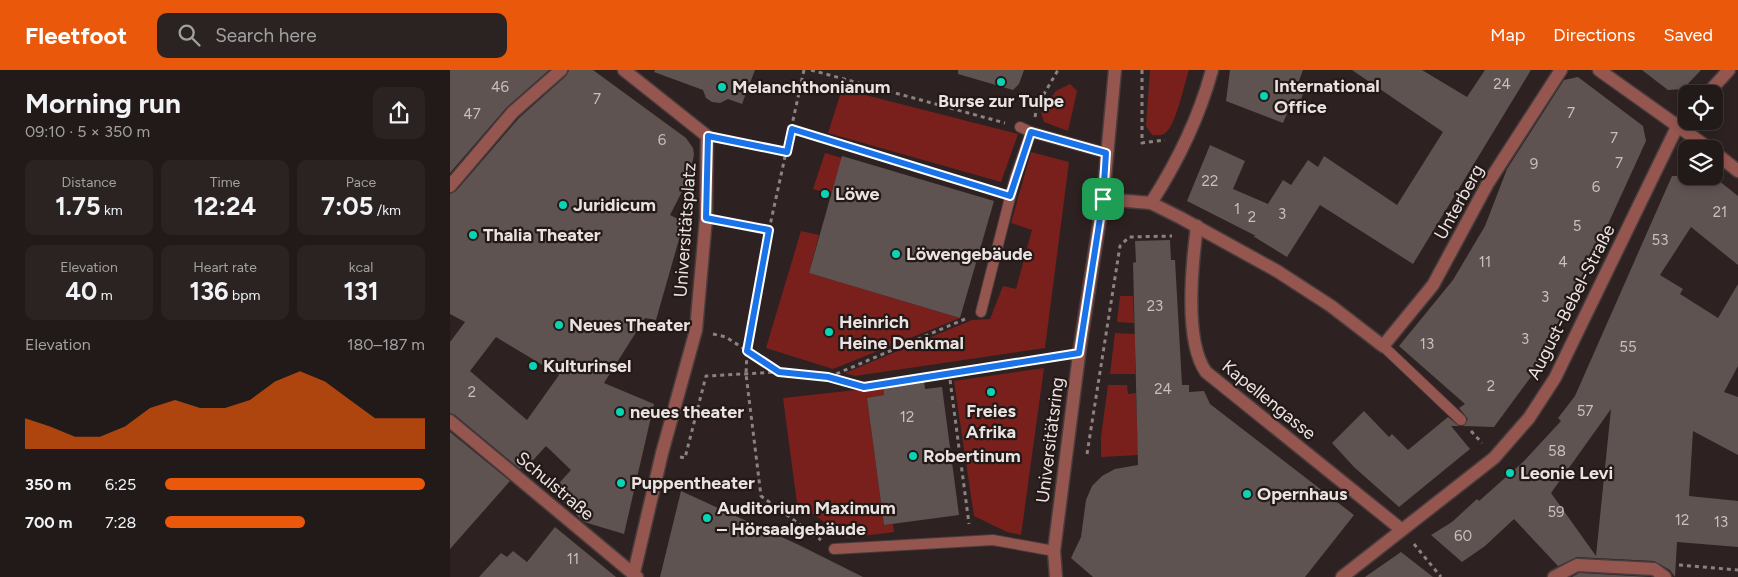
<!DOCTYPE html>
<html lang="en">
<head>
<meta charset="utf-8">
<style>
	body { margin:0; font-family:Figtree,sans-serif; background:#2a2322; color:#f1f3f6; height:100vh; display:flex; flex-direction:column; font-size:19px; white-space:nowrap }
	* { box-sizing:border-box; margin:0 }
	p { font-size:16px; color:#a2a1a2 }
	.icon { flex:none; width:28px; height:28px; fill:none; stroke:currentColor; stroke-width:2; stroke-linecap:round; stroke-linejoin:round }
	.map { position:relative; flex:1; overflow:hidden }
	.details { display:flex; flex-direction:column; background:#221a19; width:450px }
	.details>* { flex:none }
	.fabs { position:absolute; left:1228px; top:15px; display:grid; gap:10px }
	.fabs a { display:grid; place-items:center; width:45px; height:45px; border-radius:10px; background:#221a19; box-shadow:0 2px 8px #0003,0 0 0 1px #3f3838; font-size:25px }
	.pin { position:absolute; display:grid; place-items:center; width:42px; height:42px; color:#fff; margin:-21px; border-radius:10px; box-shadow:0 2px 8px #0006 }
	.round { display:grid; place-items:center; flex:none; width:52px; height:52px; border-radius:10px; background:#2a2322 }
	.headline { display:flex; align-items:center; justify-content:space-between; height:85px; padding:0 25px }
	h1 { font-size:28px; font-weight:700; line-height:38px }
	.stats { display:grid; grid-template-columns:repeat(3,1fr); gap:8px; height:85px; padding:5px 25px }
	.stats div { display:grid; align-content:center; border-radius:10px; background:#2a2322; text-align:center }
	.stats b { font-size:25px; font-weight:700 }
	.stats small { font-size:14px; font-weight:400 }
	.stats p { font-size:14px }
	.chart { height:140px; padding:10px 25px }
	.chart p { display:flex; justify-content:space-between }
	.chart svg { width:100%; height:90px; margin-top:5px; fill:#ea580c; opacity:.7 }
	ul { padding:0 25px; list-style:none; font-size:16px }
	li { display:grid; grid-template-columns:80px 60px 1fr; align-items:center; height:38px }
	li i { height:12px; border-radius:6px; background:#ea580c }
	header { display:flex; align-items:center; gap:30px; box-sizing:border-box; height:70px; padding:0 25px; background:#ea580c; color:#fff }
	header strong { font-size:24px }
	nav { display:flex; gap:28px; margin-inline-start:auto; font-size:18px }
	.search { width:350px; height:45px; background:#2a2322; display:flex; align-items:center; gap:12px; box-sizing:border-box; padding:0 18px; border-radius:10px; color:#a2a1a2; font-size:19px }
	main { display:flex; flex:1; min-height:0 }
	.map>svg:first-child { display:block }
	.green { fill:#79201d }
	.building { fill:#5f5351; fill-rule:evenodd }
	.lines { fill:none; stroke-linecap:round; stroke-linejoin:round }
	.service-casing { stroke:#483d3c; stroke-width:12 }
	.minor-casing { stroke:#483d3c; stroke-width:15 }
	.tertiary-casing { stroke:#483d3c; stroke-width:15 }
	.path { stroke:#8b8281; stroke-width:3; stroke-dasharray:4 4; stroke-linecap:butt }
	.service { stroke:#95564f; stroke-width:10 }
	.minor { stroke:#95564f; stroke-width:12 }
	.tertiary { stroke:#95564f; stroke-width:12 }
	.route-casing { stroke:#fff; stroke-width:10 }
	.route { stroke:#1a73e8; stroke-width:6 }
	.poi-dot { fill:#08d5b5; stroke:#231917; stroke-width:2 }
	.labels { text-anchor:middle; dominant-baseline:central; stroke-width:4.5; stroke-linejoin:round; paint-order:stroke }
	.number-label { font-size:15px; fill:#c8bfbe }
	.poi-label { font-size:18px; font-weight:bold; fill:#ebe3e2; stroke:#231917; text-anchor:start }
	.street-label { font-size:18px; fill:#ebe3e2; stroke:#231917 }
</style>
</head>
<body>
<header>
<strong>Fleetfoot</strong>
<div class="search"><svg class="icon" aria-label="search" viewBox="0 0 24 24"><circle cx="10" cy="10" r="6"/><path d="M15 15l6 6"/></svg>Search here</div>
<nav><a>Map</a><a>Directions</a><a>Saved</a></nav>
</header>
<main>
<section class="details">
<div class="headline"><div><h1>Morning run</h1><p>09:10 · 5 × 350 m</p></div><a class="round"><svg class="icon" aria-label="share" viewBox="0 0 24 24"><path d="M12 15V3M7 8l5-5 5 5M5 13v7h14v-7"/></svg></a></div>
<div class="stats">
<div><p>Distance</p><b>1.75<small> km</small></b></div>
<div><p>Time</p><b>12:24</b></div>
<div><p>Pace</p><b>7:05<small> /km</small></b></div>
</div>
<div class="stats">
<div><p>Elevation</p><b>40<small> m</small></b></div>
<div><p>Heart rate</p><b>136<small> bpm</small></b></div>
<div><p>kcal</p><b>131</b></div>
</div>
<div class="chart"><p><span>Elevation</span>180–187 m</p>
<svg viewBox="0 0 160 44" preserveAspectRatio="none"><path d="M0 44V29L10 33L20 38L30 38L40 33L50 24L60 20L70 24L80 24L90 20L100 11L110 6L120 11L130 20L140 29L150 29L160 29V44z"/></svg>
</div>
<ul>
<li><b>350 m</b>6:25<i style="width:100%"></i></li>
<li><b>700 m</b>7:28<i style="width:54%"></i></li>
</ul>
</section>
<div class="map">
<svg width="1288" height="507" viewBox="0 0 1288 507">
	<rect width="100%" height="100%" fill="#2d2221"/>
	<g class="green">
		<path d="M700,0H739C734,14 726,57 714,64C711,66 706,65 702,65L696,56Z"/>
		<polygon points="620,14 627,21 618,61 594,52 591,43 606,21"/>
		<polygon points="392,19 568,64 551,112 378,63"/>
		<polygon points="581,82 619,92 595,278 405,306 395,303 522,250 540,249 553,216 566,219 582,160 561,153"/>
		<polygon points="375,83 392,88 381,124 363,119"/>
		<polygon points="351,161 369,165 359,203 510,248 383,299 316,278"/>
		<polygon points="670,226 683,226 684,253 667,252"/>
		<polygon points="665,263 685,264 685,304 660,304"/>
		<polygon points="594,298 571,465 557,462 524,446 504,311"/>
		<polygon points="658,315 677,315 678,324 686,323 688,385 651,387 651,367"/>
		<polygon points="433,317 434,325 417,328 434,455 443,454 444,462 397,468 347,433 333,328"/>
	</g>
	<g class="building">
		<polygon points="0,0 99,0 57,37 0,103"/>
		<path d="M119,0H143L236,68L243,78L244,84L240,106L220,145L234,152L206,250L195,248L154,313L204,334L174,464L134,452L102,421L121,400L96,376L75,399L72,397L70,399L5,345L0,343V272L15,252L0,244V124L6,121L69,48L116,6ZM46,267L109,305L77,350L20,301Z"/>
		<polygon points="205,0 305,0 292,34 278,29 270,33 262,32 256,28 253,20 204,2"/>
		<polygon points="508,0 574,0 569,14 563,20 508,4"/>
		<polygon points="780,0 853,0 846,19 854,21 847,41 839,39 833,53 776,31"/>
		<polygon points="902,0 972,0 1017,27 1035,0 1081,0 963,194 870,135 837,187 803,166 806,166 737,131 760,75 795,91 783,119 818,134 833,110 841,115 858,90 868,97 874,86 947,135 993,62"/>
		<polygon points="1192,0 1251,0 1233,19 1218,20"/>
		<polygon points="1128,7 1193,56 1196,71 1127,222 1089,296 1044,357 1013,356 1018,349 1009,338 1015,334 949,276 1003,210 1035,156 1057,99 1114,10"/>
		<polygon points="392,86 544,131 510,248 359,203"/>
		<path d="M1222,106H1263L1288,126V195L1241,157L1210,205L1233,219L1230,224L1268,248L1288,214V296L1274,322L1288,327V385L1243,361L1239,426L1288,431V477L1227,472L1225,507L1220,500L1204,491L1127,487L1108,496L1064,449L1035,476L1012,492L981,465L1002,452L1027,429L1029,431L1073,392L1111,351L1108,348L1125,326ZM1161,339L1146,486L1101,423Z"/>
		<polygon points="720,170 721,190 725,190 732,315 739,315 739,322 754,321 760,334 904,445 855,507 643,507 621,488 631,467 636,430 642,416 652,406 665,399 688,395 683,193 686,192 685,171"/>
		<polygon points="474,311 475,319 492,317 509,445 434,455 417,328 434,325 433,317"/>
		<polygon points="914,341 939,367 942,364 958,380 998,347 1009,356 1001,356 1020,379 949,437 904,397 882,373"/>
		<polygon points="0,362 60,411 0,479"/>
		<polygon points="231,421 349,475 413,507 210,507"/>
		<polygon points="105,457 166,507 29,507 51,483 57,487 63,481 77,492"/>
		<polygon points="951,482 983,507 915,507"/>
		<polygon points="1129,503 1201,507 1122,507"/>
	</g>
	<g class="lines">
		<g class="service-casing">
			<g id="service">
				<polyline points="570,57 581,62 656,83"/>
				<polyline points="531,242 565,108 581,62"/>
				<polyline points="933,276 1011,350"/>
				<polyline points="384,479 543,470 604,481"/>
			</g>
		</g>
		<g class="minor-casing">
			<g id="minor">
				<polyline points="174,0 257,66 256,148 246,260 212,383 183,507"/>
				<polyline points="1149,0 1260,79"/>
				<polyline points="1264,82 1288,101"/>
				<polyline points="0,116 63,42 111,0"/>
				<polyline points="653,129 701,133 731,148 827,201 881,236 933,276 983,215 1038,113 1111,0"/>
				<path d="M701,133C728,91 749,48 762,0"/>
				<path d="M747,156C742,194 734,271 756,302L952,460"/>
				<polyline points="0,351 187,507"/>
				<polyline points="1104,507 1127,495 1204,499 1215,507"/>
			</g>
		</g>
		<g class="tertiary-casing">
			<g id="tertiary">
				<polyline points="1257,24 1279,0"/>
				<polyline points="606,507 604,481 630,277 653,129 665,0"/>
				<polyline points="892,507 1044,388 1079,348 1105,308 1228,55 1236,46"/>
			</g>
		</g>
		<g class="path">
			<polyline points="354,0 319,160 297,281 296,304 311,426 371,470"/>
			<polyline points="361,0 555,53"/>
			<polyline points="692,0 692,73 715,70"/>
			<polyline points="585,47 587,36 608,0"/>
			<polyline points="342,59 545,122"/>
			<polyline points="275,70 337,82"/>
			<polyline points="274,151 319,160"/>
			<polyline points="263,264 276,267 329,302"/>
			<polyline points="499,302 610,286"/>
			<polyline points="379,307 515,249"/>
			<polyline points="1021,361 1032,373"/>
			<polyline points="637,384 670,176 679,167 722,166"/>
			<polyline points="230,387 235,388 256,306 329,302 378,307 414,317 499,302 519,454"/>
			<polyline points="964,474 991,507"/>
			<polyline points="1229,495 1288,500"/>
		</g>
		<use href="#service" class="service"/>
		<use href="#minor" class="minor"/>
		<use href="#tertiary" class="tertiary"/>
	</g>
	<g class="lines">
		<g class="route-casing">
			<polygon id="route" points="342,59 560,126 581,62 656,83 653,129 629,283 414,317 378,307 329,302 297,281 319,160 256,148 258,66 337,82"/>
		</g>
		<use href="#route" class="route"/>
	</g>
	<g class="poi-dot">
		<circle cx="551" cy="12" r="5"/>
		<circle cx="272" cy="17" r="5"/>
		<circle cx="814" cy="26" r="5"/>
		<circle cx="375" cy="124" r="5"/>
		<circle cx="113" cy="135" r="5"/>
		<circle cx="23" cy="165" r="5"/>
		<circle cx="446" cy="184" r="5"/>
		<circle cx="109" cy="255" r="5"/>
		<circle cx="379" cy="262" r="5"/>
		<circle cx="83" cy="296" r="5"/>
		<circle cx="541" cy="322" r="5"/>
		<circle cx="170" cy="342" r="5"/>
		<circle cx="463" cy="386" r="5"/>
		<circle cx="1060" cy="403" r="5"/>
		<circle cx="171" cy="413" r="5"/>
		<circle cx="797" cy="424" r="5"/>
		<circle cx="257" cy="448" r="5"/>
	</g>
	<g class="labels">
		<g class="number-label">
			<text x="1052" y="14">24</text>
			<text x="50" y="17">46</text>
			<text x="147" y="29">7</text>
			<text x="1121" y="43">7</text>
			<text x="22" y="44">47</text>
			<text x="1164" y="68">7</text>
			<text x="212" y="70">6</text>
			<text x="1169" y="93">7</text>
			<text x="1084" y="94">9</text>
			<text x="760" y="111">22</text>
			<text x="1146" y="117">6</text>
			<text x="787" y="139">1</text>
			<text x="1270" y="142">21</text>
			<text x="832" y="144">3</text>
			<text x="802" y="147">2</text>
			<text x="1127" y="156">5</text>
			<text x="1210" y="170">53</text>
			<text x="1035" y="192">11</text>
			<text x="1113" y="192">4</text>
			<text x="1095" y="227">3</text>
			<text x="705" y="236">23</text>
			<text x="1075" y="269">3</text>
			<text x="977" y="274">13</text>
			<text x="1178" y="277">55</text>
			<text x="1041" y="316">2</text>
			<text x="713" y="319">24</text>
			<text x="22" y="322">2</text>
			<text x="1135" y="341">57</text>
			<text x="457" y="347">12</text>
			<text x="1107" y="381">58</text>
			<text x="1106" y="442">59</text>
			<text x="1232" y="450">12</text>
			<text x="1271" y="452">13</text>
			<text x="1013" y="466">60</text>
			<text x="123" y="489">11</text>
		</g>
		<g class="poi-label">
			<text x="824" y="16">International<tspan x="824" dy="21">Office</tspan></text>
			<text x="282" y="17">Melanchthonianum</text>
			<text x="551" y="31" text-anchor="middle">Burse zur Tulpe</text>
			<text x="385" y="124">Löwe</text>
			<text x="123" y="135">Juridicum</text>
			<text x="33" y="165">Thalia Theater</text>
			<text x="456" y="184">Löwengebäude</text>
			<text x="389" y="252">Heinrich<tspan x="389" dy="21">Heine Denkmal</tspan></text>
			<text x="119" y="255">Neues Theater</text>
			<text x="93" y="296">Kulturinsel</text>
			<text x="541" y="341" text-anchor="middle">Freies<tspan x="541" dy="21">Afrika</tspan></text>
			<text x="180" y="342">neues theater</text>
			<text x="473" y="386">Robertinum</text>
			<text x="1070" y="403">Leonie Levi</text>
			<text x="181" y="413">Puppentheater</text>
			<text x="807" y="424">Opernhaus</text>
			<text x="267" y="438">Auditorium Maximum<tspan x="267" dy="21">– Hörsaalgebäude</tspan></text>
		</g>
		<g class="street-label">
			<text transform="translate(1009 132) rotate(-61)">Unterberg</text>
			<text transform="translate(235 160) rotate(-86)">Universitätsplatz</text>
			<text transform="translate(1121 232) rotate(-63)">August-Bebel-Straße</text>
			<text transform="translate(819 330) rotate(39)">Kapellengasse</text>
			<text transform="translate(600 370) rotate(-83)">Universitätsring</text>
			<text transform="translate(105 416) rotate(40)">Schulstraße</text>
		</g>
	</g>
</svg>
<div class="fabs">
<a><svg class="icon" aria-label="locate" viewBox="0 0 24 24"><circle cx="12" cy="12" r="6"/><path d="M12 2v4M12 18v4M2 12h4M18 12h4"/></svg></a>
<a><svg class="icon" aria-label="layers" viewBox="0 0 24 24"><path d="M12 4l9 5-9 5-9-5zM3 14l9 5 9-5"/></svg></a>
</div>
<div class="pin" style="left:653px;top:129px;background:#1e9e55"><svg class="icon" aria-label="arrive" viewBox="0 0 24 24"><path d="M6 21V4h12l-3 4 3 4H6"/></svg></div>
</div>
</main>
</body>
</html>
